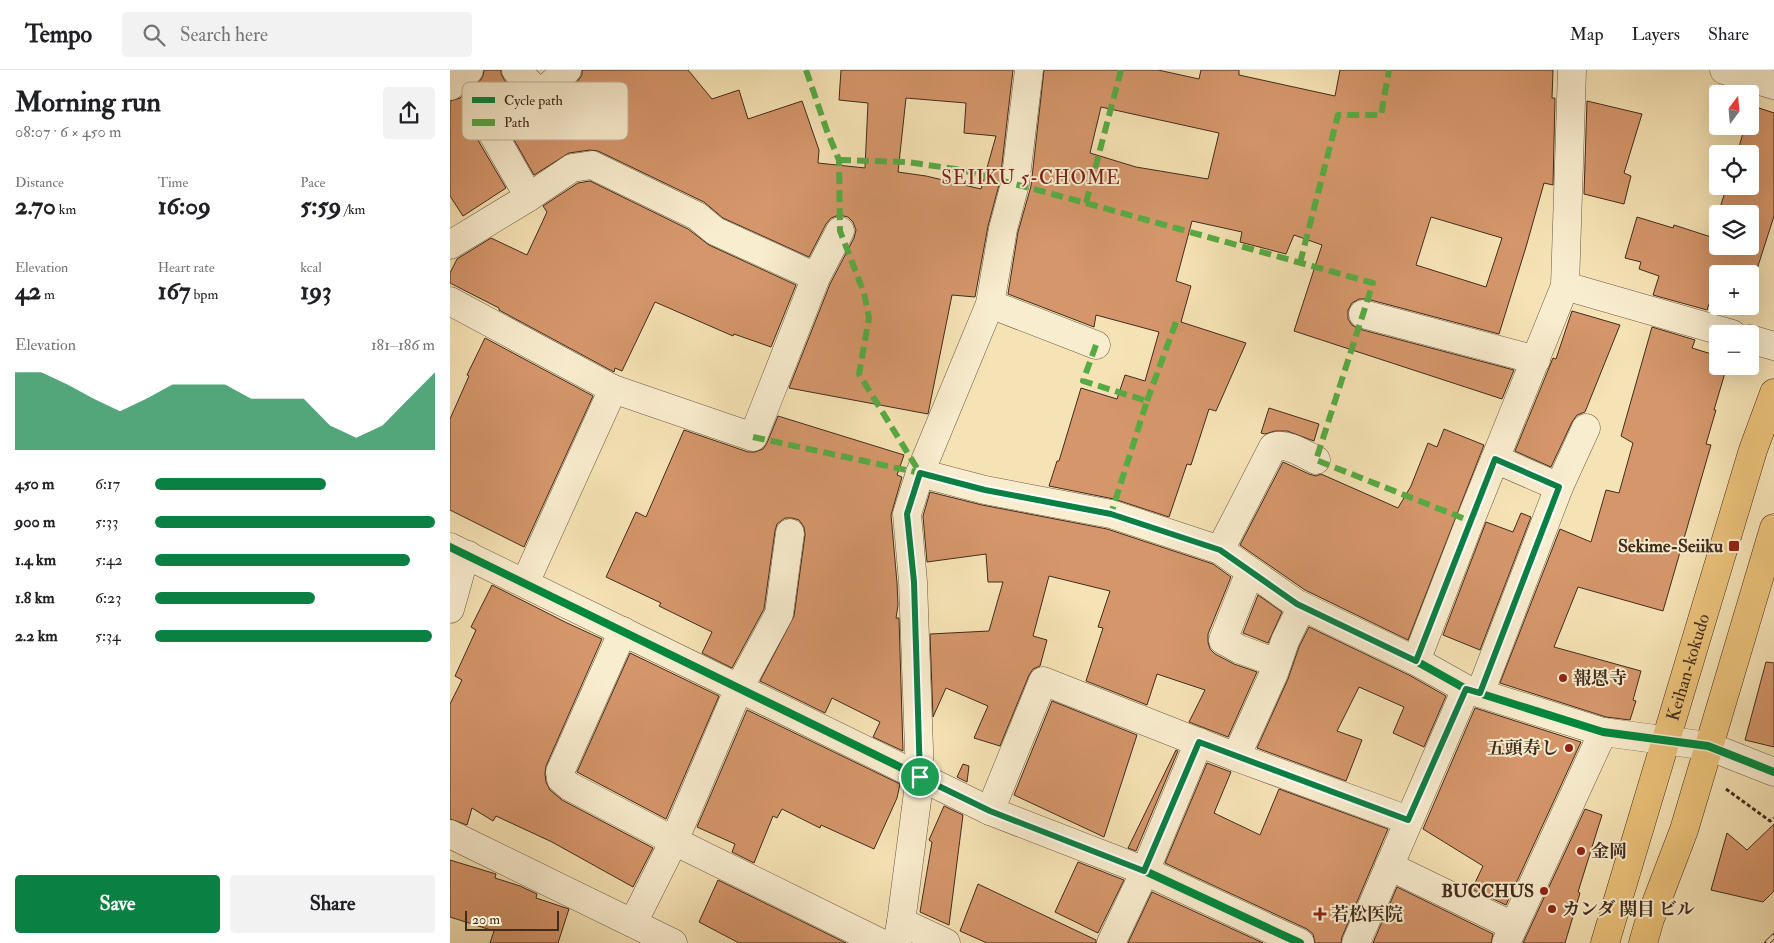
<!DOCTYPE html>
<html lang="en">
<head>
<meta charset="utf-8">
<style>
	body { margin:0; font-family:"IM FELL Double Pica","Noto Serif JP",serif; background:#f2f2f2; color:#202124; height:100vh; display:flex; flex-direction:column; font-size:19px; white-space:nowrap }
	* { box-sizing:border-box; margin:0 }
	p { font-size:16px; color:#757577 }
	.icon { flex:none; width:28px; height:28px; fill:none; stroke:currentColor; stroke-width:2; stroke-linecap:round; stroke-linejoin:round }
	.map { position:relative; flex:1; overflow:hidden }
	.sheet { display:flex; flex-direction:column; background:#fff; width:450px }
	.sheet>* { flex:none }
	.needle { width:32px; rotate:16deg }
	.controls { position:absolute; left:1259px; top:15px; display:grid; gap:10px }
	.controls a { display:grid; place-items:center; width:50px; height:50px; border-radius:5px; background:#fff; box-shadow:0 5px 20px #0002; font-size:25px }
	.scale { position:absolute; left:15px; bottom:12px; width:94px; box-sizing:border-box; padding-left:5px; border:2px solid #412c1d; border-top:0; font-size:14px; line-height:18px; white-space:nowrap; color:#412c1d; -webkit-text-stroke:4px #f9edcf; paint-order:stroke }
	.pin { position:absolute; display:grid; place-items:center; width:42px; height:42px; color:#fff; margin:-21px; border:2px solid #fff; border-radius:50%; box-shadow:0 1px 5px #0007 }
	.round { display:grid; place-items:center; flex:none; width:52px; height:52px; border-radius:5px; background:#f2f2f2 }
	.headline { display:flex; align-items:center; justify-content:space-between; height:85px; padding:0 15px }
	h1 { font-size:28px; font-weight:700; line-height:38px }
	.figures { display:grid; grid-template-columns:repeat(3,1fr); gap:8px; height:85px; padding:5px 15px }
	.figures div { display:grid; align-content:center }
	.figures b { font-size:25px; font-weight:700 }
	.figures small { font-size:14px; font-weight:400 }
	.figures p { font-size:14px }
	.chart { height:140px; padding:10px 15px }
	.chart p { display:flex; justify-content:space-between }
	.chart svg { width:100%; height:90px; margin-top:5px; fill:#0b8043; opacity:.7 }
	.primary-button { display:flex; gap:10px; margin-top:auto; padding:10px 15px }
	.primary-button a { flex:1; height:58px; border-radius:5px; background:#0b8043; color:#fff; font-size:20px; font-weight:700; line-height:58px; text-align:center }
	.primary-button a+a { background:#f2f2f2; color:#202124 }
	ul { padding:0 15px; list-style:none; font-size:16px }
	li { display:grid; grid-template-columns:80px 60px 1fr; align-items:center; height:38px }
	li i { height:12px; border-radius:6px; background:#0b8043 }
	header { display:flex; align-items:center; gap:30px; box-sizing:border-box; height:70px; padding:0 25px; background:#fff; border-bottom:1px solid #e0e0e0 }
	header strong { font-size:24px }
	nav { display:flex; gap:28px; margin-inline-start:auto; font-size:18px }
	.search { width:350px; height:45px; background:#f2f2f2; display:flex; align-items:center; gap:12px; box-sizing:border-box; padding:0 18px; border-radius:5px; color:#757577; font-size:19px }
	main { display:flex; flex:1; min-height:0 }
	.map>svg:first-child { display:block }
	.building { fill:#d5966b; stroke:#412c1d; fill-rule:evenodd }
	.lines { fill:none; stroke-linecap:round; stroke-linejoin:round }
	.minor-casing { stroke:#6e5a43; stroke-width:29 }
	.highway-casing { stroke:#412c1d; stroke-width:29 }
	.path { stroke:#412c1d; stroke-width:3; stroke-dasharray:4 2.5; stroke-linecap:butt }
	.minor { stroke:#f9edcf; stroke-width:28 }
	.highway { stroke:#ebc27a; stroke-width:28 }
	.rail-casing { stroke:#412c1d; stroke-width:5.5 }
	.rail { stroke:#f9edcf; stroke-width:4; stroke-dasharray:11; stroke-linecap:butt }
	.quiet { stroke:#56ab43; stroke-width:6; stroke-dasharray:12 6; stroke-linecap:butt }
	.cycleway-casing { stroke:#f9edcf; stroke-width:11 }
	.cycleway { stroke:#00873e; stroke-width:8 }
	.route-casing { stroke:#fff; stroke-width:10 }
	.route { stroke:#0b8043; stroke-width:6 }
	.poi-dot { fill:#8f2418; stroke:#f9edcf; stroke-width:2 }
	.labels { text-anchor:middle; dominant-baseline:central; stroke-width:4; stroke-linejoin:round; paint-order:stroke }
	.poi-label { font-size:18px; font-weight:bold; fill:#412c1d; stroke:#f9edcf; text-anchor:start }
	.street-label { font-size:18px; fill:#412c1d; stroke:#f9edcf }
	.neighbourhood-label { font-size:19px; letter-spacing:1px; fill:#7a1f14; stroke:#f9edcf }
	.key { fill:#f9edcf; stroke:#c2b39a; stroke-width:1 }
	.key-label { font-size:14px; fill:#412c1d }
</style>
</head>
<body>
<header>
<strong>Tempo</strong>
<div class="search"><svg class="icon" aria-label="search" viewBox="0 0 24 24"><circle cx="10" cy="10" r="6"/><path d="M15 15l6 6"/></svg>Search here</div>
<nav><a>Map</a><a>Layers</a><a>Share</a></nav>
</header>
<main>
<section class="sheet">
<div class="headline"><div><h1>Morning run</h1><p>08:07 · 6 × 450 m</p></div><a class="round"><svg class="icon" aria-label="share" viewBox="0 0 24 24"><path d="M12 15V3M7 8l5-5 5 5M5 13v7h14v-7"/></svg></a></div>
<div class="figures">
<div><p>Distance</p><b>2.70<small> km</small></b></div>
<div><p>Time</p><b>16:09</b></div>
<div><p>Pace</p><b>5:59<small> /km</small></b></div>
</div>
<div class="figures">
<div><p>Elevation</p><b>42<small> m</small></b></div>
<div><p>Heart rate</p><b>167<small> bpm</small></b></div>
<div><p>kcal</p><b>193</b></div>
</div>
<div class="chart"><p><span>Elevation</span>181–186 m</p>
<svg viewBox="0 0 160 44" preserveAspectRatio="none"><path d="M0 44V6L10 6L20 12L30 19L40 25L50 19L60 12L70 12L80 12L90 19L100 19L110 19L120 32L130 38L140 32L150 19L160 6V44z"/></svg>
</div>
<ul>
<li><b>450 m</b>6:17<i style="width:61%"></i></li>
<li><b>900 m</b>5:33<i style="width:100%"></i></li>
<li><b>1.4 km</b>5:42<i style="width:91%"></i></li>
<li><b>1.8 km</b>6:23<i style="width:57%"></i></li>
<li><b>2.2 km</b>5:34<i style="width:99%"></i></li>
</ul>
<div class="primary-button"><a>Save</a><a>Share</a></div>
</section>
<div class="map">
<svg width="1324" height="873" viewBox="0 0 1324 873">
	<rect width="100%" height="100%" fill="#f6e3b5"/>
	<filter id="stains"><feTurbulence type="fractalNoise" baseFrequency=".004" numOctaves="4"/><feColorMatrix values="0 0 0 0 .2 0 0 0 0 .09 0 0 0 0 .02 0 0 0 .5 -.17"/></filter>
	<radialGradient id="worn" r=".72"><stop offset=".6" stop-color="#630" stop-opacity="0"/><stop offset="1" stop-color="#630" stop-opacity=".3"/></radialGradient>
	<g class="building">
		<polygon points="34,0 51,0 51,4 55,11 67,23 33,52 29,58 27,64 29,72 56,118 13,146 0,126 0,31 10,28 29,12 33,6"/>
		<path d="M132,0H238L262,29L289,20L298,49L352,31L369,80L368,93L415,98L418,33L389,30L391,0H563L550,111L538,156L525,227L502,225L478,344L339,318L380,214L404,168L406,160L403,152L398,147L389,145L381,148L376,154L359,187L273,148L254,132L148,81L140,80L119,83L84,105L63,68L127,12L132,5ZM456,28L516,33L514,63L546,66L531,119L476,106L448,102Z"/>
		<path d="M594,0H708L749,9L751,0H789V5L885,26L890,0H1103L1102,28H1105L1103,115L1094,113L1076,177L1049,264L917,229H909L902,233L898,240V249L902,255L909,259L1064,300L1052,329L844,261L872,175L844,165L836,184L790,172L792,162L742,151L726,211L741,216L731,252L796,273L766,341L759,339L741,395L737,394L719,447L664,429L599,416L607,391H609L631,318L667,329L675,305L695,311L709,262L646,245L644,257L558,224L568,162L581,116ZM651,37L769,63L758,109L686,97L640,83ZM981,147L1052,168L1036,217L966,195Z"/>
		<polygon points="1137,31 1192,44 1174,103 1181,106 1174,134 1134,124"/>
		<polygon points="1300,35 1324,43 1324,146 1300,221 1300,204 1268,204 1268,236 1295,236 1293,245 1259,234 1257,240 1203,225 1209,206 1189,199 1191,192 1175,188 1187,147 1223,158 1224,155 1261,167 1268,145 1268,176 1300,176 1300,144 1268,144 1277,116 1300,116 1300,84 1287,84 1293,63 1282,59 1283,56 1300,56"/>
		<polygon points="140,111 238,159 259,175 346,215 321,277 284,264 283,266 205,232 172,301 165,298 164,302 49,240 49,238 0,213 0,203 7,189 41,168 77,185 97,142 93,136 128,113"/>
		<polygon points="1122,241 1170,255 1135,342 1127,345 1122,352 1101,397 1065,381 1103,288 1106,289"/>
		<polygon points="1202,257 1245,270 1242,278 1268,286 1268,296 1277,296 1264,340 1266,340 1256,374 1261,375 1213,541 1128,517 1104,577 1191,601 1183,630 1186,631 1180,650 1156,647 1050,613 1110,459 1141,472 1156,420 1169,423 1183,373 1171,366"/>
		<polygon points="35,268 143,326 74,477 0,440 0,349 19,306 17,305"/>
		<polygon points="819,338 869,354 864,371 837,361 825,361 815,364 811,363"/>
		<polygon points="328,346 454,385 447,405 452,407 441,445 447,513 448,535 446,548 449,548 453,681 423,667 430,652 382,628 375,643 310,611 344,546 355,465 354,457 349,450 342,448 335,448 327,454 325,461 314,539 282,598 252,583 262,562 209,536 211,533 156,507 186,442 196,447 234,360 298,382 305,382 313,379 317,373"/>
		<polygon points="994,359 1034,375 958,570 855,520 790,475 833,392 859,404 866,406 871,404 948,438 961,416 978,373 987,377"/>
		<polygon points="480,422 532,435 657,459 763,494 781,507 758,564 758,572 760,579 765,584 784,594 807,602 778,667 739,652 755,620 707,604 697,635 636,611 653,558 648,557 660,521 599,506 583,566 597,570 590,596 583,599 579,605 550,676 524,668 538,636 496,618 483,647 480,564 539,561 553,512 538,512 536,484 477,492 473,446"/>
		<polygon points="1071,443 1081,447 1030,580 993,565 1036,452 1063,462"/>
		<polygon points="42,515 117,553 152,569 96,696 95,704 96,712 100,720 112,730 203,778 183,817 102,772 46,746 43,751 22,738 17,755 0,749 0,634 12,610 5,606 26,560 21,557"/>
		<polygon points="808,525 832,542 818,573 793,563"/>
		<polygon points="859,557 959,605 996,626 974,677 943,663 954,637 909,617 887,661 912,670 896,711 807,678 838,609 849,577"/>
		<polygon points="180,583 269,626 216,749 127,702"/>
		<polygon points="1316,592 1324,593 1324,677 1295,670"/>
		<polygon points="602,631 687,665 654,767 564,725"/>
		<polygon points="1025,638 1131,672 1056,835 1022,819 1033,796 973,759"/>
		<polygon points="297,640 450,714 447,728 424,779 371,755 370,758 332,739 327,748 323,746 304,793 282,782 285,774 247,757"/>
		<polygon points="726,680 728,681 686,781 678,778"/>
		<polygon points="757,693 781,702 764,743 810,765 829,719 938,759 892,867 891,873 865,873 863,864 857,859 715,793"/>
		<polygon points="513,694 519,696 517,712 507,707"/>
		<polygon points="494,736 513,745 499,855 470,842 482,772 479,770"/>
		<polygon points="1135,739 1152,745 1128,822 1130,823 1115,873 1073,873"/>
		<polygon points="1324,754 1324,821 1313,832 1261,820 1277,763 1297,780"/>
		<polygon points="0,790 46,804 45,808 70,816 87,824 86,828 119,839 108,873 40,873 44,861 0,847"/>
		<polygon points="628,792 674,810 648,863 605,842"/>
		<polygon points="268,810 396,873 289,873 249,852"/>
		<polygon points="528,814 646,870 646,873 537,873 510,861"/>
		<polygon points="947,817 1043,864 1041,873 923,873"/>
		<polygon points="702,822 813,873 678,873"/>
	</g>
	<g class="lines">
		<g class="minor-casing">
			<g id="minor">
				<polyline points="66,0 90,24 117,0"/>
				<polyline points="1274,0 1324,15"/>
				<polyline points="0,16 19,0"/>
				<polyline points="79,127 43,64 90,24"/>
				<polyline points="0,175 79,127 122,98 142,95 247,146 265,161 366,207"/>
				<polyline points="1115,216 1282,264"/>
				<polyline points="0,231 163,319 303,367 366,207 390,161"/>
				<polyline points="540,234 646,275"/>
				<polyline points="913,244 1086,290"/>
				<polyline points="1300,269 1324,276"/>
				<polyline points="1045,389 1109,417"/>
				<polyline points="470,403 535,420 661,444 770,480 847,534 966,591 1016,619 1153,662 1258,676 1324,702"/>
				<polyline points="0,477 540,741 695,801 850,873"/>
				<path d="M770,480L823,377C836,372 854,384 866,390"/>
				<polyline points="800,502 773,570 789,579 827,593"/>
				<polyline points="75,513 163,319"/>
				<polyline points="0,539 11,500 18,485"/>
				<polyline points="173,561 110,702 111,709 119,716 224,771 431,873"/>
				<polyline points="966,591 1020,451 1115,216 1122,0"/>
				<polyline points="1030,623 1109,417 1136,358"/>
				<polyline points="786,687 824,603 835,571 852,536"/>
				<polyline points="540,741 593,611 786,687 958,750"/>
				<polyline points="0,764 223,873"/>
				<polyline points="939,796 1063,856"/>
				<polyline points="451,852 496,873"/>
				<polyline points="183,853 224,771 289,618 329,544 340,463"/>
				<polyline points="447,873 451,852 470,707 463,512 457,444 470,403 540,234 553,159 565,114 579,0"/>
				<polyline points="661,873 695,801 749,672"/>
				<polyline points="906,873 1016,619"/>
				<polyline points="1056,873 1153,662"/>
			</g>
		</g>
		<g class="highway-casing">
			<g id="highway">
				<path id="s1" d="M1155,873L1303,380L1324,323"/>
				<polyline points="1193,873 1200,849 1234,760 1324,458"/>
			</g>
		</g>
		<polyline class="path" points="1276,719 1320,751 1324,748"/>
		<use href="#minor" class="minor"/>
		<use href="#highway" class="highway"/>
		<g class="rail-casing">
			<polyline id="rail" points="1317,873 1324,866"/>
		</g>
		<use href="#rail" class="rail"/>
		<g class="quiet">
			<polyline points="356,0 377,61 389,90 390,161 414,223 419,248 409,304 470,403"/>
			<polyline points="389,90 457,92 512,100 636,133 923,213 866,390 1020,451"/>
			<polyline points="636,133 671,0"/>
			<polyline points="850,193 888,45 931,45 939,0"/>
			<polyline points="646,275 633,311 697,331 661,444"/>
			<polyline points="697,331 726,252"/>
			<polyline points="303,367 470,403"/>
		</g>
		<g class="cycleway-casing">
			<g id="cycleway">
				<polyline points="470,403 535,420 661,444 770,480 847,534 966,591 1016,619 1153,662 1258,676 1324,702"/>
				<polyline points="0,477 540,741 695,801 850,873"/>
			</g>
		</g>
		<use href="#cycleway" class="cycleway"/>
	</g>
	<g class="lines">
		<g class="route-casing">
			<polygon id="route" points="1045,389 1109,417 1030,623 1016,619 958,750 749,672 694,801 540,741 470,707 464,512 457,444 470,403 535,420 661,444 770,480 847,534 966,591"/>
		</g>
		<use href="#route" class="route"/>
	</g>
	<g class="poi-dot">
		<rect x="1278" y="470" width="12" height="12" rx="2.5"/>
		<circle cx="1113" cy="608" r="5"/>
		<circle cx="1119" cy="678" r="5"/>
		<circle cx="1131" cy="781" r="5"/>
		<circle cx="1094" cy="821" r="5"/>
		<circle cx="1102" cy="839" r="5"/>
		<path d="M867.5 836.5h5v5h5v5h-5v5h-5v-5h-5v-5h5z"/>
	</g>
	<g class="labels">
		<g class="poi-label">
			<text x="1273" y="476" text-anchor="end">Sekime-Seiiku</text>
			<text x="1123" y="608">報恩寺</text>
			<text x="1109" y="678" text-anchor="end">五頭寿し</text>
			<text x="1141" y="781">金岡</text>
			<text x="1084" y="821" text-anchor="end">BUCCHUS</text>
			<text x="1112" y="839">カンダ 関目 ビル</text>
			<text x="881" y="844">若松医院</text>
		</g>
		<g class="street-label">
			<text stroke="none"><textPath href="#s1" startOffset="288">Keihan-kokudo</textPath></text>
		</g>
		<g class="neighbourhood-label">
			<text x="581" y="108">SEIIKU 5-CHOME</text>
		</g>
	</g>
	<rect x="12" y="12" width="166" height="58" rx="8" class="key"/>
	<rect x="22" y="27" width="23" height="6" fill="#00873e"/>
	<rect x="22" y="49" width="23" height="7" fill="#56ab43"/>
	<g class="key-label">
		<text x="54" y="35">Cycle path</text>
		<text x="54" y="57">Path</text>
	</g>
	<rect width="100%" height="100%" filter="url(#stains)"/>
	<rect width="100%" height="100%" fill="url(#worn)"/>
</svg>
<div class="controls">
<a><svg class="needle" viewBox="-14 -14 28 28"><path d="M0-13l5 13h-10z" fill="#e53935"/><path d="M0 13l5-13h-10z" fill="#757577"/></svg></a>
<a><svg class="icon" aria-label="locate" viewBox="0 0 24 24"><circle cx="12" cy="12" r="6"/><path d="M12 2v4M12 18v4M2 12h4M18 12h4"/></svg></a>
<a><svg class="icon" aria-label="layers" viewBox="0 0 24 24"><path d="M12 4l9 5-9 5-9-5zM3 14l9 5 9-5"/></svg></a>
<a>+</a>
<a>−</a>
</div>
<div class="scale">20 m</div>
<div class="pin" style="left:470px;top:707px;background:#1e9e55"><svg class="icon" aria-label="arrive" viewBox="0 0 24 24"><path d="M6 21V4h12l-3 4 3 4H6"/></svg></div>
</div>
</main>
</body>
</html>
